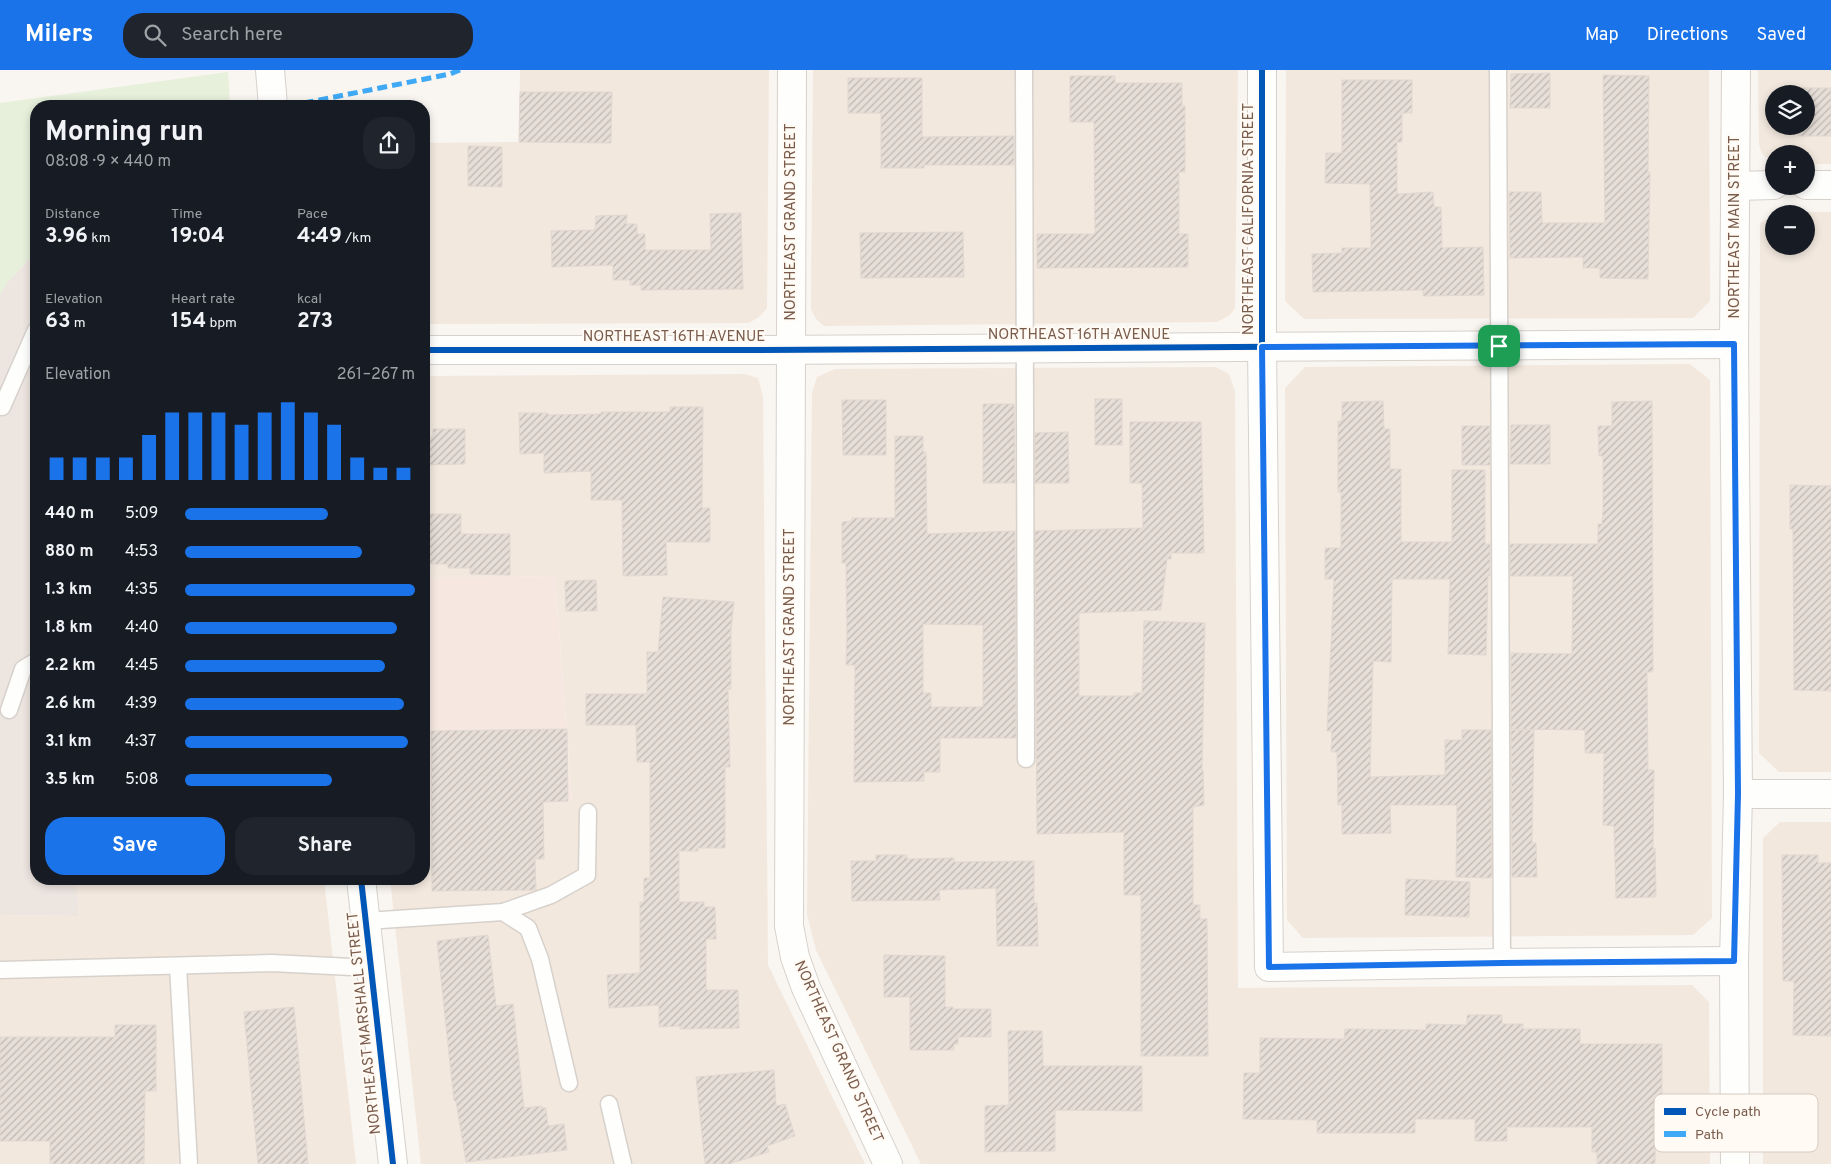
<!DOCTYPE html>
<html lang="en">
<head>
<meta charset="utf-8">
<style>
	body { margin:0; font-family:Overpass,sans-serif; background:#20242c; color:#f1f3f6; height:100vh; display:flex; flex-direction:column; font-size:19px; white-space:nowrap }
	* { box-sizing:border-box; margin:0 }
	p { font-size:16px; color:#9ea1a6 }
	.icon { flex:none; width:28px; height:28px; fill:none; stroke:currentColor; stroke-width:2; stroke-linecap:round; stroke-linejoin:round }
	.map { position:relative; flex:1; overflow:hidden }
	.panel { position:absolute; left:30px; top:30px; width:400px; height:785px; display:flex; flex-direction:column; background:#171b24; border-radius:20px; box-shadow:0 2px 8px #0003 }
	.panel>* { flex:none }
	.fabs { position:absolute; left:1765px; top:15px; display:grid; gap:10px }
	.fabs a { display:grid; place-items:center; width:50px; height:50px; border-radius:50%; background:#171b24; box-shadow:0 2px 8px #0003; font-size:25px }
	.pin { position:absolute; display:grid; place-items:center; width:42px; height:42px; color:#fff; margin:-21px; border-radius:10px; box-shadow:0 2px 8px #0006 }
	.round { display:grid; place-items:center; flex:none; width:52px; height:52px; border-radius:20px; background:#20242c }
	.summary { display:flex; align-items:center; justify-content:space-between; height:85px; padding:0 15px }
	h1 { font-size:28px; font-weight:700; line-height:38px }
	.stats { display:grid; grid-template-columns:repeat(3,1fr); gap:8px; height:85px; padding:5px 15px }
	.stats div { display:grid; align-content:center }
	.stats b { font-size:21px; font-weight:700 }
	.stats small { font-size:14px; font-weight:400 }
	.stats p { font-size:14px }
	.chart { height:140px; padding:10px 15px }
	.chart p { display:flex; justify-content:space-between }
	.chart svg { width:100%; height:90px; margin-top:5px; stroke:#1a73e8; stroke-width:6 }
	.primary-button { display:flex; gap:10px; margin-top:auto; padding:10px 15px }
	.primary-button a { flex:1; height:58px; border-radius:20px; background:#1a73e8; color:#fff; font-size:20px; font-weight:700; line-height:58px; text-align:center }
	.primary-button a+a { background:#20242c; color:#f1f3f6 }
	ul { padding:0 15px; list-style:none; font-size:16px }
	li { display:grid; grid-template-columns:80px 60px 1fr; align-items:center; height:38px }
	li i { height:12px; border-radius:6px; background:#1a73e8 }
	header { display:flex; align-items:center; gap:30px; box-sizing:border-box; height:70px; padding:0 25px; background:#1a73e8; color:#fff }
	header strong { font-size:24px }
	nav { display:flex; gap:28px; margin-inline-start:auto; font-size:18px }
	.search { width:350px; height:45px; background:#20242c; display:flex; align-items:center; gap:12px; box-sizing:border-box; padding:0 18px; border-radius:20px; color:#9ea1a6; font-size:19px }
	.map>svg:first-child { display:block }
	.residential { fill:#f2e8de; fill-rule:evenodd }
	.commercial { fill:#f6e8e1 }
	.industrial { fill:#ede5e0 }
	.green { fill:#e7f0db }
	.building { fill:url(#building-hatch); stroke:#e2d8d2; fill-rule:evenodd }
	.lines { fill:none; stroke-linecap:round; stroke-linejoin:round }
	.service-casing { stroke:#d7d1cb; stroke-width:19 }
	.minor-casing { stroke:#d7d1cb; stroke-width:30 }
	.tertiary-casing { stroke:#d7d1cb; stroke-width:30 }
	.service { stroke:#fefefd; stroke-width:16 }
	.minor { stroke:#fefefd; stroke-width:28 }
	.tertiary { stroke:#fefefd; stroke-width:28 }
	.quiet { stroke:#3fa9f5; stroke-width:5; stroke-dasharray:10 5; stroke-linecap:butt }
	.cycleway-casing { stroke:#fffaf3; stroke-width:9 }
	.cycleway { stroke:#0057b8; stroke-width:6 }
	.route-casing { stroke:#fff; stroke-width:10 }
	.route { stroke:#1a73e8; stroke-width:6 }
	.labels { text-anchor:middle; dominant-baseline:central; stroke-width:4; stroke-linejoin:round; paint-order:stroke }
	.street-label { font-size:15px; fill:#7a5c4d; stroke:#fffaf3 }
	.key { fill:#fffaf3; stroke:#d7cbc1; stroke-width:1 }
	.key-label { font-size:14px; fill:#7a5c4d }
</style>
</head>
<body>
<header>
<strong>Milers</strong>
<div class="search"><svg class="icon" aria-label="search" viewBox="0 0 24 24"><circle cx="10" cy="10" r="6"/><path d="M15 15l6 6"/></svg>Search here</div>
<nav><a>Map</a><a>Directions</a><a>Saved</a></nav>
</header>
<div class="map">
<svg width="1831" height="1094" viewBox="0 0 1831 1094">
	<defs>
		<pattern id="building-hatch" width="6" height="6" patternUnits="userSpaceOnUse" patternTransform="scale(1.25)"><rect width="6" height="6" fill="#e6ded7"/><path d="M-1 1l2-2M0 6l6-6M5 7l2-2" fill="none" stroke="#bfb7b1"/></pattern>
	</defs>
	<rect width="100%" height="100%" fill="#f9f5f0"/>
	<g class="residential">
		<polygon points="520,0 769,0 767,238 759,247 749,253 424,254 424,73 519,72"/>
		<polygon points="813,0 1238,0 1235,238 1230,245 1217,252 824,256 816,249 811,239"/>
		<polygon points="1286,0 1709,0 1710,231 1693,248 1304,249 1285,231"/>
		<path d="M1758,0H1831V94H1806V84H1774L1773,93L1762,84L1759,74ZM1774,24H1806V56H1774Z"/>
		<polygon points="1781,142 1831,142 1831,702 1779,702 1759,683 1760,153 1774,146 1774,176 1806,176 1806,144 1778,144"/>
		<polygon points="1690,294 1710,310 1712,848 1693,865 1303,868 1287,850 1285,318 1305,297"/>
		<polygon points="1216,297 1229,304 1235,321 1238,918 1692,915 1709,932 1710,1094 921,1094 816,880 807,844 812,323 817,307 835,299"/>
		<polygon points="745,304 758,308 763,326 768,895 865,1094 421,1094 390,809 424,809 424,736 572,731 555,506 424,508 424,306"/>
		<polygon points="1780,752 1831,752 1831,1094 1763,1094 1763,768"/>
		<polygon points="76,809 324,809 356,1094 0,1094 0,845 79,846"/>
	</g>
	<polygon class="commercial" points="555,506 572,731 424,736 424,508"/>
	<polygon class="industrial" points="36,182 36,809 76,809 79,846 0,845 0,225 6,214"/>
	<polygon class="green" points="228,2 230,36 36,36 36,182 6,214 0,225 0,33"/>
	<g class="building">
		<polygon points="1550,3 1550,38 1510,38 1511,4"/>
		<polygon points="1603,5 1649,6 1648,102 1650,102 1648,209 1600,208 1600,198 1583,198 1583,187 1510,188 1509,122 1541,122 1542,153 1605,153"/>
		<polygon points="1070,6 1115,6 1115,13 1182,13 1182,36 1185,36 1185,102 1179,102 1179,164 1188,164 1188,197 1037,198 1037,164 1095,164 1094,52 1070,52"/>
		<polygon points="848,8 922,8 922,67 1014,66 1014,95 924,95 924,98 881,98 881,43 848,43"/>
		<polygon points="1342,10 1412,10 1412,43 1402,43 1402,72 1397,72 1397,124 1433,122 1434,137 1441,137 1442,178 1483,177 1484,225 1423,226 1423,220 1313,222 1312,184 1342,183 1342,178 1371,178 1370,114 1325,113 1326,83 1342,83"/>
		<polygon points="1798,18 1831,18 1831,66 1798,66 1798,56 1806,56 1806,24 1798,24"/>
		<polygon points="520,22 612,22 611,73 519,72"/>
		<polygon points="468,76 502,77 502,117 468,116"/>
		<polygon points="741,143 743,219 641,220 641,215 630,215 630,210 613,210 613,195 552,197 551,161 595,160 596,146 627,145 626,154 637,154 637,164 645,164 645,180 711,180 710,144"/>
		<polygon points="963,162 964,207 861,208 860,163"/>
		<rect x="1095" y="329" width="27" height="46"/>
		<polygon points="842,330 886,330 886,385 843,385"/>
		<polygon points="1383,331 1384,359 1390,359 1390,399 1401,399 1401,472 1452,472 1452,400 1485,400 1485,474 1490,474 1490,506 1488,506 1486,585 1448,584 1450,509 1392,509 1391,592 1373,591 1370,707 1445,705 1445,670 1462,670 1462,660 1491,660 1492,807 1489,808 1456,807 1457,735 1390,735 1391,763 1342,764 1342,735 1338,735 1337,682 1331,682 1332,661 1327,661 1334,509 1325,509 1325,478 1341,478 1341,422 1338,422 1338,351 1342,351 1342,332"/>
		<polygon points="1652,331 1653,602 1647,602 1648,700 1654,700 1653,779 1655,778 1656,825 1655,827 1616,828 1614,756 1603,755 1604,683 1585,683 1585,660 1511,659 1511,583 1572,584 1573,506 1510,506 1510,474 1598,474 1598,454 1602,454 1603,441 1603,386 1599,386 1598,356 1612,356 1612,332"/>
		<polygon points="983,334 1014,334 1015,413 983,413"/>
		<polygon points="670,337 703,337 702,438 710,438 710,472 666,472 667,505 623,506 622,430 591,430 591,401 544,403 544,383 520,384 519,343 548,343 548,345 601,344 601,342 670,342"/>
		<polygon points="1130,352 1201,352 1204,483 1171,483 1171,489 1167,489 1161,540 1079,543 1079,626 1134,626 1134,623 1142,623 1144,551 1205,553 1202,700 1203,700 1204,735 1193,737 1193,835 1200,835 1200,849 1207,849 1208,986 1141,986 1141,825 1124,825 1124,762 1037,764 1035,461 1143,458 1142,413 1130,413"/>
		<polygon points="1511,355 1550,355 1550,394 1510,394"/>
		<rect x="1462" y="356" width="28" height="39"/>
		<polygon points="433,359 465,359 465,394 424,395 424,367 433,367"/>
		<polygon points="1068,362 1069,413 1035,413 1035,363"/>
		<path d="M895,366H923V382H926L927,464L1015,461L1016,668H940V702H924V711L854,712L855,595H846L847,563L846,493H842V452L852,451V448H895ZM923,554L983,555V637H931V623H923Z"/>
		<polygon points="1790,415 1831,416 1831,621 1794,620 1793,459 1790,459"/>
		<polygon points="424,444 461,444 461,464 510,464 510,505 470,504 470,498 448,498 448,494 424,494"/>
		<polygon points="596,510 597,541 566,541 565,511"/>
		<polygon points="663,527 734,532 731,560 731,619 728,619 730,697 725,697 725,778 698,778 698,781 679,781 679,832 704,832 704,837 715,837 716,869 706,869 706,920 738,920 739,958 680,959 680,956 659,957 659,935 609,938 607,905 640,903 640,832 644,832 644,808 650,808 650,692 637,692 636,655 586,655 586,624 647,624 647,582 658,582"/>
		<polygon points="567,659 568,731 543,732 544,789 535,789 536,820 432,821 431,661"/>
		<polygon points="1511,660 1534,660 1532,773 1536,773 1537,807 1512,807"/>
		<polygon points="876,785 907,785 907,789 954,788 954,792 1034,791 1034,833 1037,833 1038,876 997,876 996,818 939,820 940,830 852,831 851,791 876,791"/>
		<polygon points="1782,785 1818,785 1818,793 1831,793 1831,966 1793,965 1794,911 1783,911"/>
		<polygon points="1406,809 1470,812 1469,847 1405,845"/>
		<polygon points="488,865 496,936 513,934 524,1038 542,1036 542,1038 546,1038 548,1056 564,1054 567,1080 466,1092 456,1031 454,1031 437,871"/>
		<polygon points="884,885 945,886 945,937 953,937 953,939 991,939 991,967 958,967 958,974 954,974 954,980 910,980 910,927 884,927"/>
		<polygon points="294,937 308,1094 258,1094 244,942"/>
		<polygon points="1467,945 1502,945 1502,954 1523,954 1523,959 1580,959 1580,974 1662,974 1662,1027 1656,1027 1655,1094 1597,1094 1597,1082 1592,1082 1592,1057 1507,1057 1507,1071 1475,1071 1475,1049 1415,1049 1415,1063 1317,1063 1317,1050 1243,1049 1244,1003 1260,1003 1260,968 1344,969 1345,959 1426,960 1426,954 1467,955"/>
		<polygon points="115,955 156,955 156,1021 145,1021 144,1094 50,1094 50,1071 0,1071 0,967 115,967"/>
		<polygon points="1008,961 1042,961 1043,996 1142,996 1142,1041 1055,1040 1055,1081 985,1082 985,1036 1009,1035"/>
		<polygon points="774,1000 776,1036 785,1034 795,1066 767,1076 769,1082 729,1094 705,1094 696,1007"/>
	</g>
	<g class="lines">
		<g class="service-casing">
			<g id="service">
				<polyline points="1024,0 1026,689"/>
				<polyline points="1498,0 1502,893"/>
				<polyline points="2,337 36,260"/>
				<polyline points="9,640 23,599 36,591"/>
				<polyline points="503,842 551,825 587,805 588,742"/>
				<polyline points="366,851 503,842 528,858 540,889 569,1013"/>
				<polyline points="178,896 189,1094"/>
				<polyline points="0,900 272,893 371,898"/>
				<polyline points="609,1034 623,1094"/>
			</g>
		</g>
		<g class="minor-casing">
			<g id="minor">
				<polyline points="792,0 789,856 795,887 806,918 888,1094"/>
				<polyline points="1262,0 1262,277 1269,897 1502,893 1734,891"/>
				<polyline points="1806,115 1831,115"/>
				<polyline points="1736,116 1774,115"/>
				<polyline points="424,280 753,280 1734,274"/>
				<polyline points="1738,724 1831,724"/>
				<polyline points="1735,1094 1734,891 1738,724 1734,274 1736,0"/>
			</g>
		</g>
		<g class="tertiary-casing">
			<g id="tertiary">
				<polyline points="270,0 273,36"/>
				<polyline points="361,809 393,1094"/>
			</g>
		</g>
		<use href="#service" class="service"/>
		<use href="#minor" class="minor"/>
		<use href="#tertiary" class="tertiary"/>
		<polyline class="quiet" points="289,36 450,4 460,0"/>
		<g class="cycleway-casing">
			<g id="cycleway">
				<polyline points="1262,0 1262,277 1269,897 1502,893 1734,891"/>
				<polyline points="424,280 753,280 1734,274"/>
				<polyline points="361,809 393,1094"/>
			</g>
		</g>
		<use href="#cycleway" class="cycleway"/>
	</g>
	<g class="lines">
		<g class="route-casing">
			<polygon id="route" points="1734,274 1738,724 1734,891 1502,893 1269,897 1262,277"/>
		</g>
		<use href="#route" class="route"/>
	</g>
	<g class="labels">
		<g class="street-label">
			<text transform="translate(1249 149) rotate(-90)">NORTHEAST CALIFORNIA STREET</text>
			<text transform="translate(791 152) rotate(-90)">NORTHEAST GRAND STREET</text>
			<text transform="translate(1735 157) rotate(-90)">NORTHEAST MAIN STREET</text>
			<text x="1079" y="265">NORTHEAST 16TH AVENUE</text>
			<text x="674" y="267">NORTHEAST 16TH AVENUE</text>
			<text transform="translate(790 557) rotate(-90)">NORTHEAST GRAND STREET</text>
			<text transform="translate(365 953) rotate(-96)">NORTHEAST MARSHALL STREET</text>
			<text transform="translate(838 982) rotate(66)">NORTHEAST GRAND STREET</text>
		</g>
	</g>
	<rect x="1654" y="1024" width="164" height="58" rx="8" class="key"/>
	<rect x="1664" y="1038" width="22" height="7" fill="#0057b8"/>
	<rect x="1664" y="1061" width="22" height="6" fill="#3fa9f5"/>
	<g class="key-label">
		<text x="1695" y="1046">Cycle path</text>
		<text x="1695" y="1069">Path</text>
	</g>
</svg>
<div class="fabs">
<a><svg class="icon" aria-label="layers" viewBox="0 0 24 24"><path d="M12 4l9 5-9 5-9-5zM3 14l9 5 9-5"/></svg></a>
<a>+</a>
<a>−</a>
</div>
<div class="pin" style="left:1499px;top:276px;background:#1e9e55"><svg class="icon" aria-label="arrive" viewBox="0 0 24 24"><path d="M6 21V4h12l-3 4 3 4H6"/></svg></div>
<section class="panel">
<div class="summary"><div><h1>Morning run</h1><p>08:08 · 9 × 440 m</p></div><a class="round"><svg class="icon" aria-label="share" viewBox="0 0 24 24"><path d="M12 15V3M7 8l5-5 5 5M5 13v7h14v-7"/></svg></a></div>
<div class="stats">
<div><p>Distance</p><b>3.96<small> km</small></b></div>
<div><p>Time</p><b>19:04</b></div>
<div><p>Pace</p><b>4:49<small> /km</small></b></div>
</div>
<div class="stats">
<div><p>Elevation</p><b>63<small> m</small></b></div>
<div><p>Heart rate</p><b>154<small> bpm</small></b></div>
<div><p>kcal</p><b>273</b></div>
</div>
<div class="chart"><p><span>Elevation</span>261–267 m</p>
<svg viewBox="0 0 160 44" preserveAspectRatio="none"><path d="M5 44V33M15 44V33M25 44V33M35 44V33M45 44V22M55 44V11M65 44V11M75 44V11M85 44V17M95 44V11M105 44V6M115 44V11M125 44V17M135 44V33M145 44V38M155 44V38"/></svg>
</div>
<ul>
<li><b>440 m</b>5:09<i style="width:62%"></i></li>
<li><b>880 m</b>4:53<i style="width:77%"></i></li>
<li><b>1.3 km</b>4:35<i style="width:100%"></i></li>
<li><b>1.8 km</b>4:40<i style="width:92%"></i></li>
<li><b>2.2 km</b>4:45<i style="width:87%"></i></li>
<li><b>2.6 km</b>4:39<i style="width:95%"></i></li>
<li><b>3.1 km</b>4:37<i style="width:97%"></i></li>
<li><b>3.5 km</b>5:08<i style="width:64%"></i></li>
</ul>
<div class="primary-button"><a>Save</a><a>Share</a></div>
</section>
</div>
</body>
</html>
